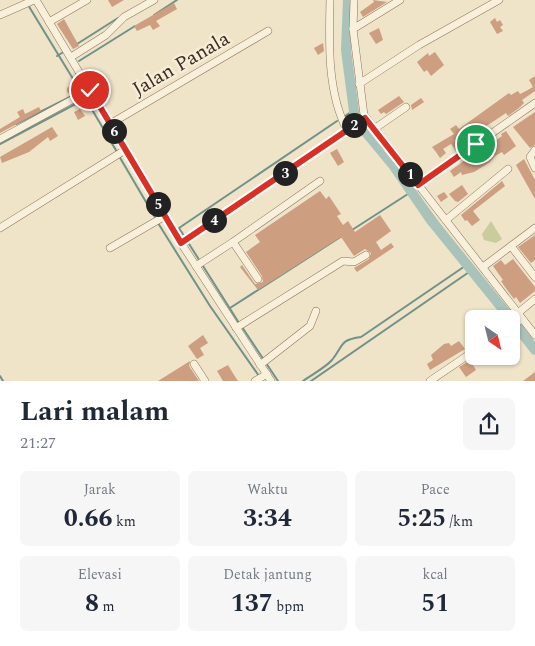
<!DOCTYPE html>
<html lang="id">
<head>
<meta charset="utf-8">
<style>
	body { margin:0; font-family:Spectral,serif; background:#f6f6f7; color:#1f2937; height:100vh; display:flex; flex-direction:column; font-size:19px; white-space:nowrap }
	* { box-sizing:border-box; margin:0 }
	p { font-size:16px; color:#747a83 }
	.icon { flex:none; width:28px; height:28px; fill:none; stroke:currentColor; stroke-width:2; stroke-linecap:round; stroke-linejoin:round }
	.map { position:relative; height:381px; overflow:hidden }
	.panel { display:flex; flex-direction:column; background:#fff; flex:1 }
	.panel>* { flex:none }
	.needle { width:32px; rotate:145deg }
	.tools { position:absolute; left:465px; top:310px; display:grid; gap:10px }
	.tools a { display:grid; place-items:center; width:55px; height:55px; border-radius:8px; background:#fff; box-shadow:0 1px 4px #0004; font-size:25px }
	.pin { position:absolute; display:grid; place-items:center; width:42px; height:42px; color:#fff; margin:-21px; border:2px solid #fff; border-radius:50%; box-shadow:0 1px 5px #0007 }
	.km { position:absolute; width:25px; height:25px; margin:-12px; border-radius:50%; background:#222; color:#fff; font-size:14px; line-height:25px; text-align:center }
	.round { display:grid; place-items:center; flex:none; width:52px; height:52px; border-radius:8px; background:#f6f6f7 }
	.headline { display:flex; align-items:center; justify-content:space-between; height:85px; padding:0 20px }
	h1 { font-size:28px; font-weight:700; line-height:38px }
	.metrics { display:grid; grid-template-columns:repeat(3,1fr); gap:8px; height:85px; padding:5px 20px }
	.metrics div { display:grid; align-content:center; border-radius:8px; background:#f6f6f7; text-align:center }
	.metrics b { font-size:25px; font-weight:700 }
	.metrics small { font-size:14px; font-weight:400 }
	.metrics p { font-size:14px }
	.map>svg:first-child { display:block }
	.green { fill:#c9cd9c }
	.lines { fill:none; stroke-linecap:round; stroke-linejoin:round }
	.stream { stroke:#709289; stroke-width:2 }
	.river { stroke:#a9c3bb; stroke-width:10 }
	.building { fill:#cd9e7f }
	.minor-casing { stroke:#8b755d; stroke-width:8 }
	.minor { stroke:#f9f0dc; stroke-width:7 }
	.route-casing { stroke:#fff; stroke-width:10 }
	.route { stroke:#d93025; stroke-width:6 }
	.labels { text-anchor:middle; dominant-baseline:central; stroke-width:5; stroke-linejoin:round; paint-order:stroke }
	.street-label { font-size:20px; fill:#3c2d20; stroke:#f6edd8 }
</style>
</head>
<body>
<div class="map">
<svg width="535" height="381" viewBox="0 0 535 381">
	<rect width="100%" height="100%" fill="#efe3c8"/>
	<polygon class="green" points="491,221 502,239 496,243 484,240 482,234"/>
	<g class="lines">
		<g class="stream">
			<polyline points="25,0 81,92"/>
			<polyline points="154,15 177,0"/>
			<polyline points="77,44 118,18"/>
			<polyline points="57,56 65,51"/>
			<polyline points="79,61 135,26"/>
			<polyline points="84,96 117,152"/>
			<polyline points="345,116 354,110"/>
			<polyline points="16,124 72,96"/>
			<polyline points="361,127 398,168 452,242 515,321"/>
			<polyline points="0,144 83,100"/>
			<polyline points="119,156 156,219"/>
			<polyline points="158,223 210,306 259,376"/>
			<polyline points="352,230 411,192"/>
			<polyline points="230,308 342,236"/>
			<polyline points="239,323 179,228 337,121"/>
			<polyline points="518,324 535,346"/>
			<polyline points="242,327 278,381"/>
			<polyline points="0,376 3,381"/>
			<path d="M303,381C311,375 325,368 332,360C344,345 339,340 361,337L468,264"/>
			<polyline points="311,381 472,270"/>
		</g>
		<g class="river">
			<polyline points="348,0 346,50 355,119 393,165 430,219 511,319"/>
			<polyline points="511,319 535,350"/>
		</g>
	</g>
	<g class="building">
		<polygon points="108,0 124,0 112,7"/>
		<polygon points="373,0 387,2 363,17 360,12 374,2"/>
		<polygon points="174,3 177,9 156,21 160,26 153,30 150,25 137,31 134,26"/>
		<polygon points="495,18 497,22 500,20 503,25 500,27 503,31 497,34 490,22"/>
		<polygon points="64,19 79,46 73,49 57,24"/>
		<polygon points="379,28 383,40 376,44 369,33"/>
		<polygon points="323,43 324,51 318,55 314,48"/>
		<polygon points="435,52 444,65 431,76 427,70 424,72 417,62 428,53 429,56"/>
		<polygon points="535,76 535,91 522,100 524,103 519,108 508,116 506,113 473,135 466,140 468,143 466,145 459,150 456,151 451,144 443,149 446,153 440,158 436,152 432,147 454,134 450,129 456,125 459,129 509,93 511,95 518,91 520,94 526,91 533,87 529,80"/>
		<circle cx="71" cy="90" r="4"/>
		<polygon points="399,96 404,102 386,114 384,112 381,114 378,110"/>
		<polygon points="421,98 424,102 412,110 411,105"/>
		<polygon points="39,107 41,111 0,133 0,129 20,117 17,112 23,109 25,114"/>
		<polygon points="80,109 85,116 78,120 74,112"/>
		<polygon points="535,112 535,145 530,148 513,127"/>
		<polygon points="52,127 58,136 50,141 48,137 29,152 2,163 0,157"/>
		<polygon points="506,131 516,146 504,155 502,152 495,156 490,162 474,172 462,175 461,172 454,177 450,171 491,141 495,141 502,136 501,134"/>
		<polygon points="337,149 344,162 338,166 330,153"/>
		<polygon points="524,159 535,180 535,199 516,165"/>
		<polygon points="502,181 505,186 473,211 480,220 472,226 467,220 465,221 461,215"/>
		<polygon points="462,185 468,194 458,202 455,201 449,194"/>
		<polygon points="320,191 326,199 329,196 341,214 337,216 343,225 348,221 355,232 380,215 391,231 376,242 381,250 391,243 394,247 357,272 354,268 369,259 371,253 365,249 354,256 341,237 258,290 240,267 242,265 255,284 263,282 262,276 246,252 260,242 255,235"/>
		<polygon points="444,192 448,197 441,202 437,196"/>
		<polygon points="535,235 535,260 531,263 518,247"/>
		<polygon points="513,259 535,287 535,291 520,303 516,297 514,299 505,287 501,281 503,280 493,266 501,260 505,265"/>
		<polygon points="203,335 208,343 200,348 204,355 197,359 188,346"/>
		<polygon points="459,341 465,349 430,370 427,364 433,360 431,355 444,344 449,343 451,346"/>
		<polygon points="474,358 475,360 471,362 476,370 466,377 459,367"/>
		<polygon points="190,361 189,366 199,381 158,381"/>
		<polygon points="228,365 234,375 238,381 223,381 217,371"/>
		<polygon points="535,372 535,381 523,381"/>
	</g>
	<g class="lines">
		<g class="minor-casing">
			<g id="minor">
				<polyline points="36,0 181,243 271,381"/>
				<path d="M330,0C329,42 327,92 347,130"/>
				<polyline points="354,0 353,29 364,115 535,335"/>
				<polyline points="0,15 34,0"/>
				<polyline points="49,22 87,0"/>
				<polyline points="353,29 400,0"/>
				<polyline points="71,57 106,35 124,17 154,0"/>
				<polyline points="359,84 419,45 499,0"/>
				<polyline points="110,124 268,31"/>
				<polyline points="374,129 406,107"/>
				<polyline points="0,139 90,90"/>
				<polyline points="535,150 530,157 535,168"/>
				<polyline points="418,185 535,103"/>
				<polyline points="446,220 508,169"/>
				<polyline points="0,228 125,150"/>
				<polyline points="233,242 320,181"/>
				<polyline points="181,243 365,118"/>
				<polyline points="511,246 535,277"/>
				<polyline points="110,248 165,216"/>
				<polyline points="196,266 233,242 258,279"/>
				<polyline points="483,267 535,228"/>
				<polyline points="518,313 535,299"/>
				<polyline points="511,326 522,319"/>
				<polyline points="236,328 343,261 354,262 366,255"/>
				<polyline points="194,364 205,381"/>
				<polyline points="260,365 310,326 316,311"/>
				<polyline points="255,381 267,374"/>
				<polyline points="430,381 474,351"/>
			</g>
		</g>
		<use href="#minor" class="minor"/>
	</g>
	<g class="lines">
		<g class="route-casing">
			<polyline id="route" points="90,90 181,243 365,118 418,185 476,144"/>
		</g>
		<use href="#route" class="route"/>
	</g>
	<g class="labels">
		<g class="street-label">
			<text transform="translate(181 64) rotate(-30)">Jalan Panala</text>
		</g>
	</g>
</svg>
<div class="tools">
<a><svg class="needle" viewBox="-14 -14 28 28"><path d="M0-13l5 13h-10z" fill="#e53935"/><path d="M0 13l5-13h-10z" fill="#747a83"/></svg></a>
</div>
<div class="pin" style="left:476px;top:144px;background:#1e9e55"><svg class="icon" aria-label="arrive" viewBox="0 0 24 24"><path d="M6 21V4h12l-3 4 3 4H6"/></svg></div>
<div class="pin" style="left:90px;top:90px;background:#d93025"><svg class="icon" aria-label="check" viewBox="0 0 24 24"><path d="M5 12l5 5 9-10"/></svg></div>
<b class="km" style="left:410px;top:174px">1</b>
<b class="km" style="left:354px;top:125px">2</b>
<b class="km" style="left:285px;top:173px">3</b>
<b class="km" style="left:214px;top:220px">4</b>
<b class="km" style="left:158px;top:204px">5</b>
<b class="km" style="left:114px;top:131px">6</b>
</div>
<section class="panel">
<div class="headline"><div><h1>Lari malam</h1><p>21:27</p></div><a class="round"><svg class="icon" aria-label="share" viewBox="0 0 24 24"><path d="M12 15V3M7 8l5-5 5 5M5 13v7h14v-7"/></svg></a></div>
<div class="metrics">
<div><p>Jarak</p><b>0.66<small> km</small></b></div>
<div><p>Waktu</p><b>3:34</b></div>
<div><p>Pace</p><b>5:25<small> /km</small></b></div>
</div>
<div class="metrics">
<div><p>Elevasi</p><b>8<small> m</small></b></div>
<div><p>Detak jantung</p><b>137<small> bpm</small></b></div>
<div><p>kcal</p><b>51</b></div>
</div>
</section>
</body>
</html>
